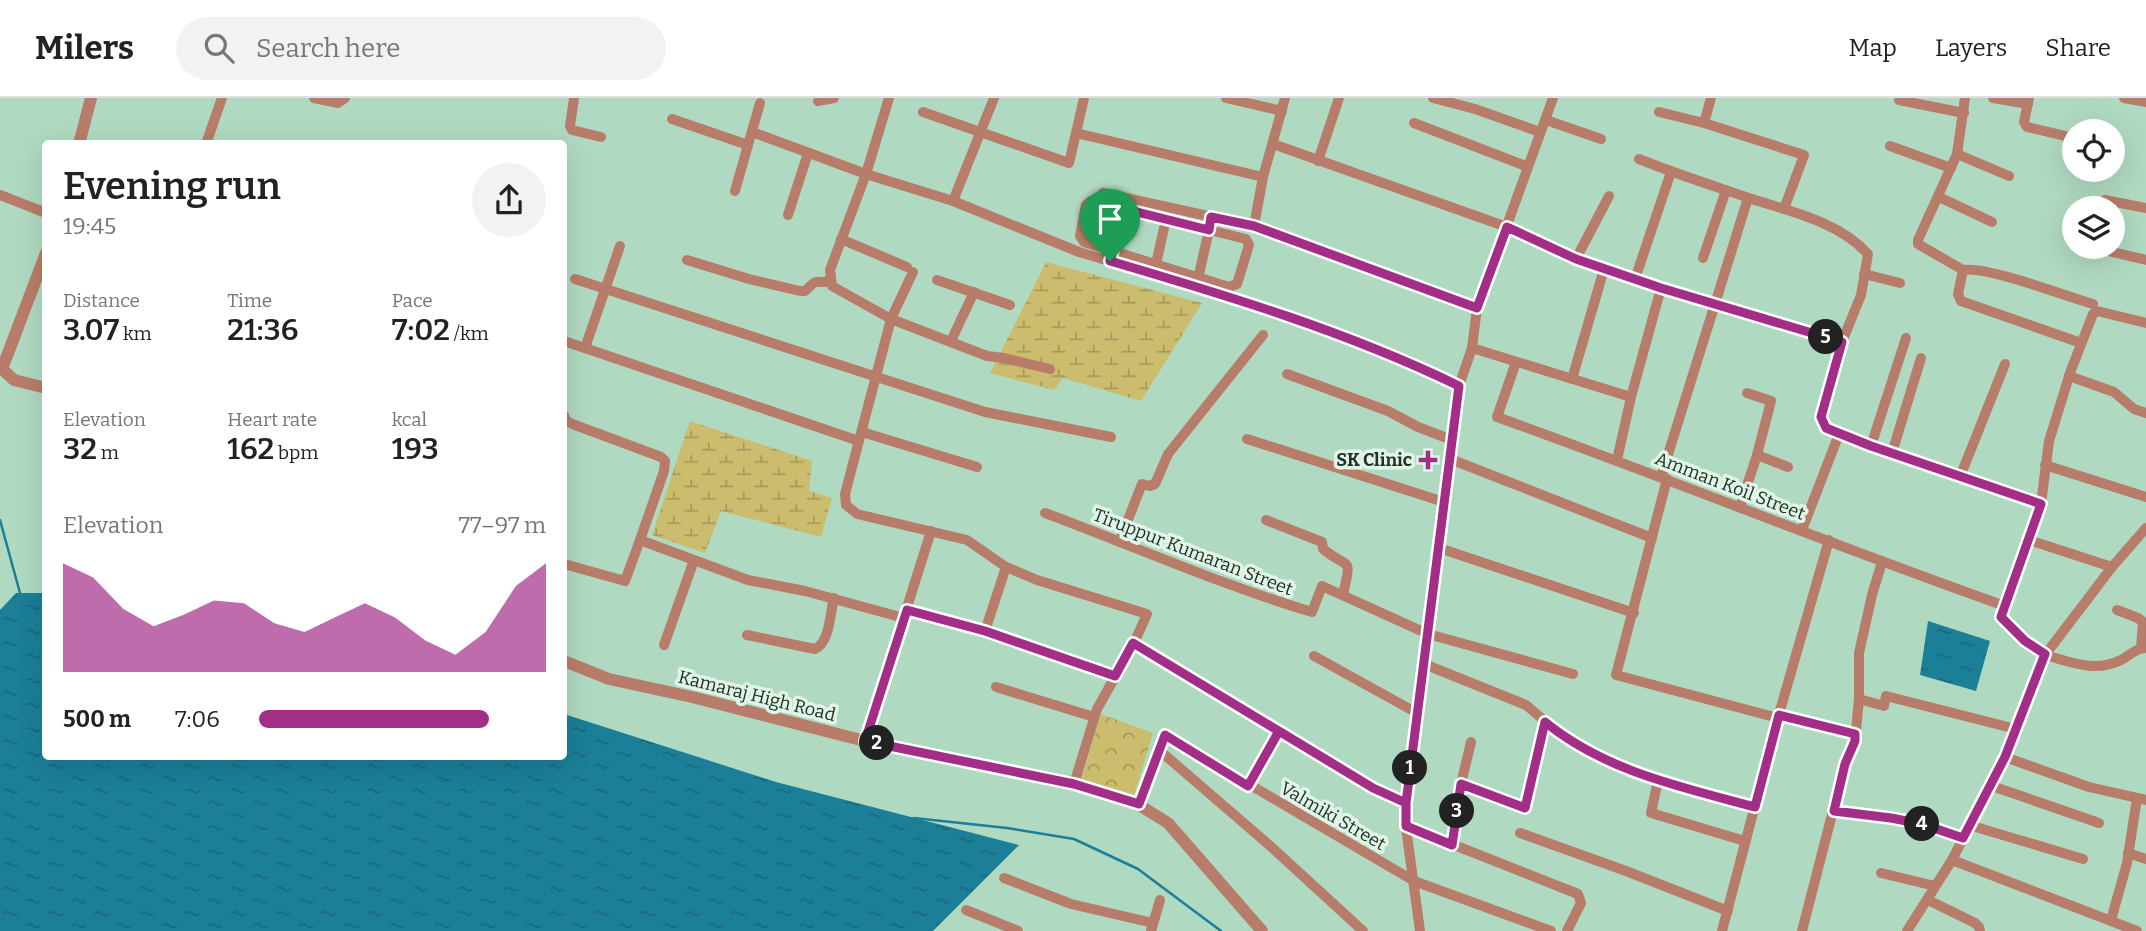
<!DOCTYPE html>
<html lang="en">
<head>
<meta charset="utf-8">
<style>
	body { margin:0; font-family:Bitter,serif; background:#f2f2f2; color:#222; height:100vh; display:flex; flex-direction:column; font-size:26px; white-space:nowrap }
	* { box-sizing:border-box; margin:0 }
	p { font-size:23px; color:#767676 }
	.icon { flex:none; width:38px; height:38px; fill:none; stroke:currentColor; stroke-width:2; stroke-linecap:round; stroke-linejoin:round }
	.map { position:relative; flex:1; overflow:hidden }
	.sheet { position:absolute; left:42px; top:42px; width:525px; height:620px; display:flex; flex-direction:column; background:#fff; border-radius:7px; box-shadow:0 7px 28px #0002 }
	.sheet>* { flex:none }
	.tools { position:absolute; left:2062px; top:21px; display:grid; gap:14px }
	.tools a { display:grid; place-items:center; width:63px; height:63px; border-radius:50%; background:#fff; box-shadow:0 7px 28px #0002; font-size:35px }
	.pin { position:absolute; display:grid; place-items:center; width:60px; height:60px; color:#fff; margin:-72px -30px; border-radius:50% 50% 50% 0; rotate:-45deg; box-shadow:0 0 7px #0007 }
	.pin .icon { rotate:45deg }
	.km { position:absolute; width:35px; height:35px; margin:-18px; border-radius:50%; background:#222; color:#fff; font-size:19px; line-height:35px; text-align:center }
	.round { display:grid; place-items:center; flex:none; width:74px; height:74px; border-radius:37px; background:#f2f2f2 }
	.overview { display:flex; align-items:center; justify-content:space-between; height:119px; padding:0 21px }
	h1 { font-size:38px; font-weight:600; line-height:52px }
	.metrics { display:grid; grid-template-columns:repeat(3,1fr); gap:10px; height:119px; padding:7px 21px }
	.metrics div { display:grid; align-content:center }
	.metrics b { font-size:30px; font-weight:600 }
	.metrics small { font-size:19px; font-weight:400 }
	.metrics p { font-size:19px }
	.chart { height:196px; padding:14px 21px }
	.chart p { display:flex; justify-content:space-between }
	.chart svg { width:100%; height:126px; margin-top:7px; fill:#a32e88; opacity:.7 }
	ul { padding:0 21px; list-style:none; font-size:23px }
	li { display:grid; grid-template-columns:112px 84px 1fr; align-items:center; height:52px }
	li i { height:18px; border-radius:9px; background:#a32e88 }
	header { display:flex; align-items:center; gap:42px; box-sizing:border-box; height:98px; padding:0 35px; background:#fff; border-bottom:2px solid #e0e0e0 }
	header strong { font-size:33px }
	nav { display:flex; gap:38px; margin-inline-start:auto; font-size:24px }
	.search { width:490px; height:63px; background:#f2f2f2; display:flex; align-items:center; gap:18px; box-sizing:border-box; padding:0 24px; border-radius:38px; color:#767676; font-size:26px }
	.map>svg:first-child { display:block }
	.wetland { fill:url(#wetland-marsh) }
	.park { fill:url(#park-crowns) }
	.water { fill:url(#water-ripples) }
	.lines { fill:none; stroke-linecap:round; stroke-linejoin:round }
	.stream { stroke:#1b7f97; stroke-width:2.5 }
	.minor { stroke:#b87d6a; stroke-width:10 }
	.tertiary { stroke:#b87d6a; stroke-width:12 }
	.route-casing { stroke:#fff; stroke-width:14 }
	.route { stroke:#a32e88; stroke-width:9 }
	.poi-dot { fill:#a32e88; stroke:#e0f4e8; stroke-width:2.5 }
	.labels { text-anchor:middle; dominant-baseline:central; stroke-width:7; stroke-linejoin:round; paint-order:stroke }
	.poi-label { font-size:18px; font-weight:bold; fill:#213128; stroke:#e0f4e8; text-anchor:end }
	.street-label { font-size:18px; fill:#213128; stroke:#e0f4e8 }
</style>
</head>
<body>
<header>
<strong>Milers</strong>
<div class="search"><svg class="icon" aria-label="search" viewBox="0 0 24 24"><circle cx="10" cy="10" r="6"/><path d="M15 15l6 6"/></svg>Search here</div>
<nav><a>Map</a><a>Layers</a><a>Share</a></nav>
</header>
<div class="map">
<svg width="2146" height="833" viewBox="0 0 2146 833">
	<defs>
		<pattern id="wetland-marsh" width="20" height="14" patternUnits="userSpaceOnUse" patternTransform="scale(1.75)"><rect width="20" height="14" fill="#ccbd6e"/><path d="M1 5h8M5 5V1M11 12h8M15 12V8" fill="none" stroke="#a59a5a"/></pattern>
		<pattern id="park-crowns" width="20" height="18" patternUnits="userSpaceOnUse" patternTransform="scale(1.75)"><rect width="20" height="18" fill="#ccbd6e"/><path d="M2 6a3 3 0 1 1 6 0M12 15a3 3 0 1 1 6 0" fill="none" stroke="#a59a5a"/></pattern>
		<pattern id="water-ripples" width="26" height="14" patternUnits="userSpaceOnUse" patternTransform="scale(1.75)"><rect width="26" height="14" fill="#1b7f97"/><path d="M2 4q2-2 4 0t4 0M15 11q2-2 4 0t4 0" fill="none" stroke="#18697b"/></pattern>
	</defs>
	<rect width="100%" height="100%" fill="#b0d9c1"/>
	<g class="wetland">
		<polygon points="1046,164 1202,205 1141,303 1063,280 1054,292 990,275"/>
		<polygon points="690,323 812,363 809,393 832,400 821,439 721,413 705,455 652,437"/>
	</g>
	<polygon class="park" points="1101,616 1153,635 1133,701 1080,686"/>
	<g class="water">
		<polygon points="16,495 45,495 46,658 564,658 564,616 776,684 1019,747 933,833 0,833 0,512"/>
		<polygon points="1928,523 1990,543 1976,593 1920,577"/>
	</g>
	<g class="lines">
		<g class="stream">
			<polyline points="0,422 20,495"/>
			<polyline points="914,720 1007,730 1074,741 1138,771 1221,833"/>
		</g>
		<g class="minor">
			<polyline points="314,0 338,5 345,0"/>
			<polyline points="574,0 570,28 572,32 601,39"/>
			<polyline points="889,0 866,76 830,172 832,188 891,221 913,174"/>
			<polyline points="1084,0 1076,35 1263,79"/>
			<polyline points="1226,0 1282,13"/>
			<polyline points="1433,0 1475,11 1540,34"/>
			<polyline points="1711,0 1704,25 1804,57 1784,111"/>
			<polyline points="1965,0 1957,56 1918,142 1918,146 1963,172 1958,196 1961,203 2081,245"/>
			<polyline points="1993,0 2028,6"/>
			<polyline points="2029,0 2024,24 2027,29 2074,40"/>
			<polyline points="2124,0 2146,4"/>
			<polyline points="1899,2 1964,15"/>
			<polyline points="818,3 834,0"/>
			<polyline points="923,14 1069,65 1076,35"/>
			<polyline points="1659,14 1704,25"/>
			<polyline points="672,21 748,47 760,5"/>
			<polyline points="1546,22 1601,41"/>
			<polyline points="1414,25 1528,69"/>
			<polyline points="752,34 866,76 953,103 1079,154 1238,201 1407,262 1459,288"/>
			<polyline points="206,46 222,0"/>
			<polyline points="1273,46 1507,129 1576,161 1661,190 1842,244"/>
			<polyline points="1890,48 1951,70"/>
			<polyline points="1957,56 2009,78"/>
			<path d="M1639,61C1676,76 1714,88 1752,101C1792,114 1839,124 1868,156L1861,197L1842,244L1821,319L1826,330L2041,406"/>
			<polyline points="1318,63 1339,0"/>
			<polyline points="735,93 748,47"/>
			<polyline points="1103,95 1254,128 1477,210"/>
			<polyline points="0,97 46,115"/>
			<polyline points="1939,99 1992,124"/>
			<polyline points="2105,102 2146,110"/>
			<polyline points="953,103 994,0"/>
			<polygon points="1091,103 1246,141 1249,147 1237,186 1229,189 1084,144 1080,138 1086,107"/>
			<polyline points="788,117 808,55"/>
			<polyline points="1254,128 1263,79 1285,0"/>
			<polyline points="841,141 907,169"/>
			<polyline points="2104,152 2146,162"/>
			<polyline points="1112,158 1124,111"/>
			<polyline points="1703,160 1726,92"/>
			<polyline points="1576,161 1609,98"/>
			<path d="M687,162L749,181L800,193H805C809,190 812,185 816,184C824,183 825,187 831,179"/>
			<polyline points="1156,166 1166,121"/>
			<path d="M1963,172C1988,168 2065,198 2093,206"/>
			<polyline points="1864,176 1900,185"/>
			<polyline points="575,181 985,314 1111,339"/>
			<polyline points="1635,181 1671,74"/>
			<polyline points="937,182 1010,207"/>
			<polyline points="1197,185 1210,128"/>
			<polyline points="564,243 859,343"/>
			<polyline points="951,243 974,194"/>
			<polyline points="585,250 620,148"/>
			<polyline points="1472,250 1631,299 1661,190"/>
			<path d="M1516,264L1497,319C1667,380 1835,448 2005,508"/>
			<polyline points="1050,271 1004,260 987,258 891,221 845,396 846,407 857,416 967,442 1006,469 1037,482 1147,516 1134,545 1097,611 1074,686"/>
			<polyline points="1287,276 1388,313 1418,329 1452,342"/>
			<polyline points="2069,278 2114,294 2134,311 2146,315"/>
			<polyline points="1572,281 1604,171"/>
			<polyline points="564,317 566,323 575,327 661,359 665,363 664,373 640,442"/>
			<polyline points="862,334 977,369"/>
			<polyline points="1247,341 1444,404"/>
			<polyline points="1871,348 1906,240"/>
			<polyline points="1892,355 1921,260"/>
			<polyline points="1757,357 1788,369"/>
			<polyline points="1450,361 1652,440"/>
			<polyline points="1617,362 1631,299"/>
			<polyline points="2045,367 2146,399"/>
			<polyline points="1661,379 1748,100"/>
			<polyline points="1960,379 2005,266"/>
			<polyline points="1667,381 1616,577 1778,620"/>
			<polyline points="1740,409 1757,357 1771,303 1747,295"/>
			<path d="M1045,415C1134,448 1221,487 1312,514L1322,488L1428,536L1573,576"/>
			<path d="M1266,422L1322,444L1323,451C1350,473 1352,456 1343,497"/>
			<path d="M2146,430L2112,469L2045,557C2071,564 2095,575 2121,562C2130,557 2136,550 2146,550"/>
			<polyline points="1802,432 1839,336"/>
			<polyline points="1120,442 1142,386 1150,388 1155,386 1168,356 1263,237"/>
			<polyline points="2029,442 2112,469"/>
			<polyline points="1439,450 1634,515"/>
			<polyline points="564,466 625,483 640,442 748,482 805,493 904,520"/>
			<polyline points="907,512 985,533 1115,578"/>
			<polyline points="2117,512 2138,520 2143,524 2141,550"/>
			<polyline points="985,533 1006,469"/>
			<path d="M747,537L815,551C830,544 830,515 834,500"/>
			<polyline points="1134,545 1373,690 1406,705"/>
			<polyline points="664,547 694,462"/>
			<polyline points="1314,558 1417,615"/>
			<polyline points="1424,566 1526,607 1566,641 1626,671 1658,682 1755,709"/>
			<polyline points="996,589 1094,619"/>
			<polyline points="1859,601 1884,608 1886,598 2016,631"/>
			<polyline points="1779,616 1855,636"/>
			<polyline points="865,643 931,433"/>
			<polyline points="1159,652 1268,746 1363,833"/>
			<polyline points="2005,659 2089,689 2146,702"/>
			<polyline points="1658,682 1651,715 1745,743"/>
			<polyline points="1461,686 1471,644"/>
			<polyline points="1989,687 2099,725"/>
			<polyline points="1248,688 1279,633"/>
			<polyline points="1139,707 1165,637 1414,783 1551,833"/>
			<polyline points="1834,713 1891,720 1922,726 1963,740"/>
			<polyline points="1969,727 2083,761"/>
			<polyline points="1406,728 1578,796 1581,805 1567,833"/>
			<polyline points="1520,735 1626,773 1728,813"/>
			<polyline points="1452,747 1461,686 1525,710 1544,624"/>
			<polyline points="2128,755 2146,761"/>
			<polyline points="1952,762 2137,833"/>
			<polyline points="1881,775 1935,788"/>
			<polyline points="1004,780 1071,806 1153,825"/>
			<polyline points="1928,802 1975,825 1979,829 1980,833"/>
			<polyline points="966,812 1018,833"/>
			<polyline points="2111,822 2127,765 2137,700"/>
			<polyline points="1151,833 1160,802"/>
			<polyline points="1420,833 1404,715 1459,288 1472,250 1477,210 1553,0"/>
			<polyline points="1722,833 1779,616 1829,442"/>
			<polyline points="1802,833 1845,666 1855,643 1859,601 1859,555 1872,497 1882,464"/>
			<polyline points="1907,833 1952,762 2005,659 2045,557 2025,543 2001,519 2041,406 2049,343 2071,272 2093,216 2097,213 2146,225"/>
		</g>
		<g class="tertiary">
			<polyline points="79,46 91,0"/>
			<polyline points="46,155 2,271 14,282 46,290"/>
			<polyline points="564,563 609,581 692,599 865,643 1074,686 1139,707 1168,725 1262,833"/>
		</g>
	</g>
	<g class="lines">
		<g class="route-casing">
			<path id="route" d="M1110,163C1229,198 1348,234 1459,288L1406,705L1373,690L1133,545L1115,578L985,533L907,512L865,643L1074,686L1139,706L1165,637L1248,688L1279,633L1373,690L1406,705V728L1452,747L1461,686L1525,710L1545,624C1605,673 1681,689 1755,709L1779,617L1855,636V643L1845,666L1834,713L1891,720L1922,726L1963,740L2005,659L2045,556L2025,543L2001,519L2041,406L1871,348L1826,330L1821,319L1842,244L1661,190L1576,161L1507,129L1477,210L1254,128L1211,119L1209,132L1125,111L1110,163"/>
		</g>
		<use href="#route" class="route"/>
	</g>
	<path class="poi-dot" d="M1424.5 351.5h7v7h7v7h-7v7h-7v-7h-7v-7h7z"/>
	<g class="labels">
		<g class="poi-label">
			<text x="1412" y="362">SK Clinic</text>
		</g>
		<g class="street-label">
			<text transform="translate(1730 388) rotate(21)">Amman Koil Street</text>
			<text transform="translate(1193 454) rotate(21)">Tiruppur Kumaran Street</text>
			<text transform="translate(757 598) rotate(14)">Kamaraj High Road</text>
			<text transform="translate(1333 718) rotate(30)">Valmiki Street</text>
		</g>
	</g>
</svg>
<div class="tools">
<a><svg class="icon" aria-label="locate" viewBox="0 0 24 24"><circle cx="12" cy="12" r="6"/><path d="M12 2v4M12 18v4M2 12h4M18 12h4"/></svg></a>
<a><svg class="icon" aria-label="layers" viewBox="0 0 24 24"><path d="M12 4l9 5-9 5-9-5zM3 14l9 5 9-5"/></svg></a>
</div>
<div class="pin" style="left:1110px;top:163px;background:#1e9e55"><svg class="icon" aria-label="arrive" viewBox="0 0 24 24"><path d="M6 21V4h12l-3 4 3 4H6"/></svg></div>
<b class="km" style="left:1410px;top:670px">1</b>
<b class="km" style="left:877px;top:645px">2</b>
<b class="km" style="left:1457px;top:713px">3</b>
<b class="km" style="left:1922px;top:726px">4</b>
<b class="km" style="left:1826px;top:239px">5</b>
<section class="sheet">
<div class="overview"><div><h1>Evening run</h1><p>19:45</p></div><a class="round"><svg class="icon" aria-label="share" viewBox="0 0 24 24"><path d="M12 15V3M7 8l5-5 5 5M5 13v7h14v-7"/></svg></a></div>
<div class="metrics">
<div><p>Distance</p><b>3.07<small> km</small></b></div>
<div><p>Time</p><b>21:36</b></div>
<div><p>Pace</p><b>7:02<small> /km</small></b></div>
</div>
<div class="metrics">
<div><p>Elevation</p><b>32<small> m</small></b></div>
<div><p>Heart rate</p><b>162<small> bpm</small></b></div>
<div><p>kcal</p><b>193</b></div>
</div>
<div class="chart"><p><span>Elevation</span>77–97 m</p>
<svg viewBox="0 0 160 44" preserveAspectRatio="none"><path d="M0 44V6L10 11L20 22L30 28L40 24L50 19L60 20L70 27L80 30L90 25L100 20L110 25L120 33L130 38L140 30L150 14L160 6V44z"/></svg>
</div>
<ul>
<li><b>500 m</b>7:06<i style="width:80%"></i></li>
</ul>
</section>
</div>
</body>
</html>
